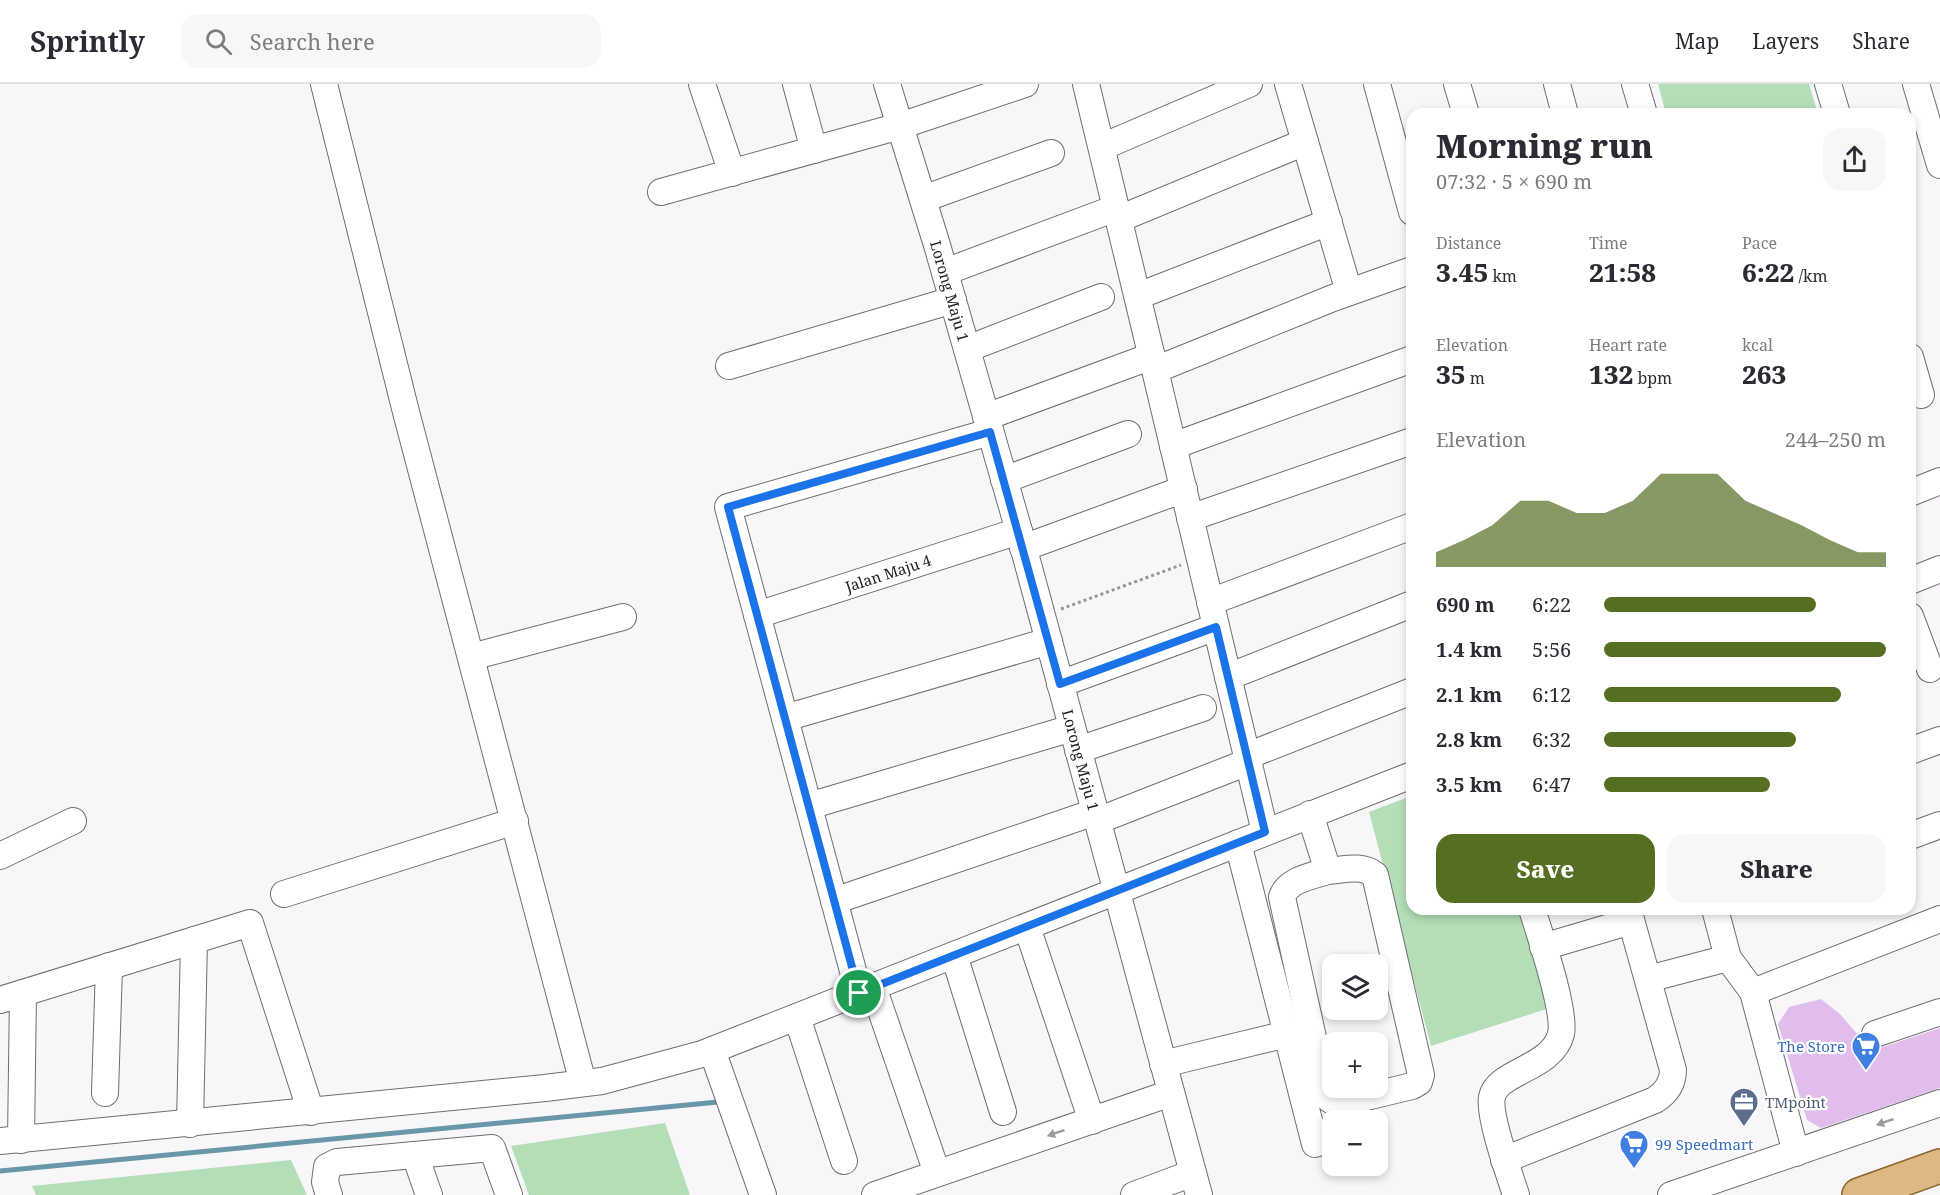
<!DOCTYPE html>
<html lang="en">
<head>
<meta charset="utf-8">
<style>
	body { margin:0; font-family:"Noto Serif",serif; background:#f7f7f7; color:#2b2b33; height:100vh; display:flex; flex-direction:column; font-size:22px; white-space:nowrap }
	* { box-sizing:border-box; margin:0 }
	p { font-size:20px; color:#7c7c81 }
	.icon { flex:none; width:33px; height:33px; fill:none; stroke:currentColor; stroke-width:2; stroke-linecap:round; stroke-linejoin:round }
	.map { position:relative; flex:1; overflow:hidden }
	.drawer { position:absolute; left:1406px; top:24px; width:510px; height:807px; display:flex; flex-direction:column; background:#fff; border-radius:18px; box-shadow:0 3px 9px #0003 }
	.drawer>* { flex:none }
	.controls { position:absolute; left:1322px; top:870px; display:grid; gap:12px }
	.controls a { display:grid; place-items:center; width:66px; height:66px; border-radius:12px; background:#fff; box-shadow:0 3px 9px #0003; font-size:30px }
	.pin { position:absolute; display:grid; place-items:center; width:51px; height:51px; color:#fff; margin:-26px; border:3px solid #fff; border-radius:50%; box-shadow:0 2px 6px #0007 }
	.round { display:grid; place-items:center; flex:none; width:63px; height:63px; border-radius:18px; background:#f7f7f7 }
	.head { display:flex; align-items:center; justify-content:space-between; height:102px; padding:0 30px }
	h1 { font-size:33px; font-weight:800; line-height:45px }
	.metrics { display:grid; grid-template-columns:repeat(3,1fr); gap:9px; height:102px; padding:6px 30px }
	.metrics div { display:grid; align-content:center }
	.metrics b { font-size:26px; font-weight:800 }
	.metrics small { font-size:16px; font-weight:400 }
	.metrics p { font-size:16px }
	.chart { height:168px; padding:12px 30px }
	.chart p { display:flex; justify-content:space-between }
	.chart svg { width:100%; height:108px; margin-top:6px; fill:#556f22; opacity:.7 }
	.primary-button { display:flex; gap:12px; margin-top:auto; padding:12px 30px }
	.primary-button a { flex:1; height:69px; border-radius:18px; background:#556f22; color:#fff; font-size:24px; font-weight:800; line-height:69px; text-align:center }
	.primary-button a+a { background:#f7f7f7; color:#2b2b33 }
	ul { padding:0 30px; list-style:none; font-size:20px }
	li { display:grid; grid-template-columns:96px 72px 1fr; align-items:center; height:45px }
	li i { height:15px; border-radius:8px; background:#556f22 }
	header { display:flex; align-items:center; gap:36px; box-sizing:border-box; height:84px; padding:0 30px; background:#fff; border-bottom:2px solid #e1e1e2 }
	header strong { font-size:28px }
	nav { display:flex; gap:33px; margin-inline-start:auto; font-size:21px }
	.search { width:420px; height:54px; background:#f7f7f7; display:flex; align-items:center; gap:15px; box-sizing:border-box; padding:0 21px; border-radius:18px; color:#7c7c81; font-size:22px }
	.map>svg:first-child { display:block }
	.green { fill:#b3deb7 }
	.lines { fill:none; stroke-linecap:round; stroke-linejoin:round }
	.stream { stroke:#6896aa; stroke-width:5 }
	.building { fill:#e1bded }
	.minor-casing { stroke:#6f6d70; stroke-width:28 }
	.major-casing { stroke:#8d642c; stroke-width:36 }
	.path { stroke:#979598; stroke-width:3; stroke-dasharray:3 3; stroke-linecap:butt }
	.minor { stroke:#fff; stroke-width:26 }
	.major { stroke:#ddb884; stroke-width:33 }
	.oneway { fill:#9b9b9c }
	.route-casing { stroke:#fff; stroke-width:12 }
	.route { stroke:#1a73e8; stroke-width:8 }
	.labels { text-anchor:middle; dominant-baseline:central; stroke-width:4.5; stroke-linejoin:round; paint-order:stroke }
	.street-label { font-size:15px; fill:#212022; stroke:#fff }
	.shop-label { font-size:15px; fill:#366cbe; stroke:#fff; text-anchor:end }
	.service-label { font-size:15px; fill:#4e5e75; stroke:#fff; text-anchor:start }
</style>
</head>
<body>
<header>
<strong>Sprintly</strong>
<div class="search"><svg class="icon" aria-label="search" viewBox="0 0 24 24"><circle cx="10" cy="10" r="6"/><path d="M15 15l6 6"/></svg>Search here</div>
<nav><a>Map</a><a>Layers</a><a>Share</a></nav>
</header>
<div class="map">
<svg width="1940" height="1111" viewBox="0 0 1940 1111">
	<rect width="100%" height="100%" fill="#f9f6fa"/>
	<g class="green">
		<polygon points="1658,0 1809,0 1818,30 1666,30"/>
		<polygon points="1411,712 1412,825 1532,825 1559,921 1431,962 1369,728"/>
		<polygon points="665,1039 690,1111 529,1111 511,1062"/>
		<polygon points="291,1076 307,1111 36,1111 32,1102"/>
	</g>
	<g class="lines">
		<polyline class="stream" points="0,1087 718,1018"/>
	</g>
	<polygon class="building" points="1821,915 1840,930 1869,964 1880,964 1940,944 1940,1004 1821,1044 1807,1036 1778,940 1789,923"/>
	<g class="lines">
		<g class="minor-casing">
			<g id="minor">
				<polyline points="324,0 406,328 583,999"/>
				<polyline points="702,0 732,89"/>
				<polyline points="796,0 814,66"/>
				<polyline points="887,0 937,161 1019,447 1199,1111"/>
				<polyline points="1086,0 1155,286"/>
				<polyline points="1288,0 1349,208"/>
				<polyline points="1377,0 1412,128"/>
				<polyline points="1457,0 1466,30"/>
				<polyline points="1557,0 1565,30"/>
				<polyline points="1635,0 1644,30"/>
				<polyline points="1828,0 1837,30"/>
				<polyline points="1916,0 1940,81"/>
				<polyline points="1102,63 1249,0"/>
				<polyline points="661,108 900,42 1025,0"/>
				<polyline points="923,115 1051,69"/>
				<polyline points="1119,135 1305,58"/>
				<polyline points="945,188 1116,124"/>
				<polyline points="1138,212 1329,138"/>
				<polyline points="967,265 1101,213"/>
				<polyline points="1910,273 1921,311"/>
				<polyline points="729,282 953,216"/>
				<polyline points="986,333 1152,272"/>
				<polyline points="1173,362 1412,275"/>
				<polyline points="1004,396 1128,350"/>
				<polyline points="1910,409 1940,397"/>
				<polyline points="1190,434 1412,357"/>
				<polyline points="1023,464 1184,405"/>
				<polyline points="1910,497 1940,485"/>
				<polyline points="1210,518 1412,442"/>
				<polyline points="757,531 1019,447"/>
				<polyline points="1910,532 1930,585"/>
				<polyline points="471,573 623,533"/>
				<polyline points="1228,593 1412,520"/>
				<polyline points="1060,600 1216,543"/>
				<polyline points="785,634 1049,557"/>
				<polyline points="1078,666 1203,624"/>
				<polyline points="1910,667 1940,656"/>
				<polyline points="1247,672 1412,607"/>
				<polyline points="809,722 1072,644"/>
				<path d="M1310,730L1328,787C1312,792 1287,796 1282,813L1325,1008L1329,1015L1337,1020L1412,1002L1419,998L1421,991L1375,791C1362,780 1343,786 1328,787"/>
				<polyline points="1097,737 1248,678"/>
				<polyline points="1265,748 1155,286 1333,214 1412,186"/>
				<polyline points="1910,752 1940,741"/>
				<polyline points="1238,759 1315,1060"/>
				<polyline points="0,772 73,737"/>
				<polyline points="284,810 515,737"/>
				<polyline points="834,817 1095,728"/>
				<polyline points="1715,825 1728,874 1753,908 1796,1069"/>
				<polyline points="1027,843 1092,1037"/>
				<polyline points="1543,863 1631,837"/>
				<polyline points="954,871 1003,1028"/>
				<polyline points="1648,895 1728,874"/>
				<polyline points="873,903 937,1089"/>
				<polyline points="1753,908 1940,835"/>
				<polyline points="859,909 728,423 990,348"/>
				<polyline points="0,916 250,839 311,1028"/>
				<polyline points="797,933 844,1077"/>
				<polyline points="1875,950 1940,928"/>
				<polyline points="712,966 763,1111"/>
				<polyline points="1163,980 1287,950"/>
				<polyline points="105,1009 109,882"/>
				<polyline points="190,1040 194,856"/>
				<polyline points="21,1056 23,909"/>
				<polyline points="0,1057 545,1004 602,997 702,970 1412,691"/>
				<polyline points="415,1071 429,1111"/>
				<path d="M1504,1076L1655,1016C1666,1009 1673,1000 1673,986L1628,825"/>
				<polyline points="329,1111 325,1098 327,1083 337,1078 492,1064 509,1111"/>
				<polyline points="875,1111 1171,1009"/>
				<polyline points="1134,1111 1193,1089"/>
				<path d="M1516,1111C1510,1092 1488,1031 1492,1013C1497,987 1552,985 1561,950C1566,927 1540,851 1532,825"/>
				<polyline points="1671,1111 1940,1019"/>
			</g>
		</g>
		<g class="major-casing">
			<polyline id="major" points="1859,1111 1940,1082"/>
		</g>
		<polyline class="path" points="1061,525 1181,481"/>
		<use href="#minor" class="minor"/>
		<use href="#major" class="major"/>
	</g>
	<defs><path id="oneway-solid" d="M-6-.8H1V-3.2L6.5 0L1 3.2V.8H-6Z" transform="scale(1.5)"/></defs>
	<g class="oneway">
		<use href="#oneway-solid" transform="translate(1885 1038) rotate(161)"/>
		<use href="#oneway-solid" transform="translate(1056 1049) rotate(161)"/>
	</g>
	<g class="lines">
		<g class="route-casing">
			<polygon id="route" points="990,348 1060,600 1216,543 1265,748 859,909 728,423"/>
		</g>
		<use href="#route" class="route"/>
	</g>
	<defs>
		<g id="supermarket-pin" transform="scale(1.5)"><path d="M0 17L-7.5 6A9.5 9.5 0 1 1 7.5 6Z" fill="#3f7fe0" stroke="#fff"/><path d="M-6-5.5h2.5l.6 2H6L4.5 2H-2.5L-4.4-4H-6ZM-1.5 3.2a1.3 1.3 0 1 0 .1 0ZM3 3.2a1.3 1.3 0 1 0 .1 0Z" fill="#fff"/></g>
		<g id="office-pin" transform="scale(1.5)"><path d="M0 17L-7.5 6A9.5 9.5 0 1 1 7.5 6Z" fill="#5c6f8a" stroke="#fff"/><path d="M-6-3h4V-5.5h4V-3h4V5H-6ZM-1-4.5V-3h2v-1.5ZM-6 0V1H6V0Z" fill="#fff"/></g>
	</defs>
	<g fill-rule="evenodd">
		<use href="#supermarket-pin" x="1866" y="962"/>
		<use href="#office-pin" x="1744" y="1018"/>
		<use href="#supermarket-pin" x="1634" y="1060"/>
	</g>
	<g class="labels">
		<g class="street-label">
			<text transform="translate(950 207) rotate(74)">Lorong Maju 1</text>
			<text transform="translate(888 489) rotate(-18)">Jalan Maju 4</text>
			<text transform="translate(1081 676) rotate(75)">Lorong Maju 1</text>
		</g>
		<g class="shop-label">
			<text x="1845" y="962">The Store</text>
			<text x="1655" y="1060" text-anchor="start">99 Speedmart</text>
		</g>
		<g class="service-label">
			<text x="1765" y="1018">TMpoint</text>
		</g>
	</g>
</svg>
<div class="controls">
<a><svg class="icon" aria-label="layers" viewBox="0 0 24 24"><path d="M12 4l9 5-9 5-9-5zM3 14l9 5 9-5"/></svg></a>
<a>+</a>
<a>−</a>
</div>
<div class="pin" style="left:859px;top:909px;background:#1e9e55"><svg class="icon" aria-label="arrive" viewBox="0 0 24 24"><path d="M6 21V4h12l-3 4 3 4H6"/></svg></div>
<section class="drawer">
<div class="head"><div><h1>Morning run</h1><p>07:32 · 5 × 690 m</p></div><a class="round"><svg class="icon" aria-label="share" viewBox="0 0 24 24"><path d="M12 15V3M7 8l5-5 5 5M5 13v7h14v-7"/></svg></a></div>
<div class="metrics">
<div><p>Distance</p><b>3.45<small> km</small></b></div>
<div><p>Time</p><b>21:58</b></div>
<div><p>Pace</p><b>6:22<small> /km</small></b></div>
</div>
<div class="metrics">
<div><p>Elevation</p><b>35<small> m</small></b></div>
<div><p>Heart rate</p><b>132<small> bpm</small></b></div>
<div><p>kcal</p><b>263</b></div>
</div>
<div class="chart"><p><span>Elevation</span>244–250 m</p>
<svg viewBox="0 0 160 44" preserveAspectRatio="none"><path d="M0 44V38L10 33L20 27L30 17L40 17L50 22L60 22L70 17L80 6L90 6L100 6L110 17L120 22L130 27L140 33L150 38L160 38V44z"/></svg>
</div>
<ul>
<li><b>690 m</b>6:22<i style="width:75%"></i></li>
<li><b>1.4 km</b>5:56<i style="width:100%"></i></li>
<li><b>2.1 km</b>6:12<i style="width:84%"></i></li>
<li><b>2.8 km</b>6:32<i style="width:68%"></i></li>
<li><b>3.5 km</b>6:47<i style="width:59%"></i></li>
</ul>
<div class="primary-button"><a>Save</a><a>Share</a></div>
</section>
</div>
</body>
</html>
